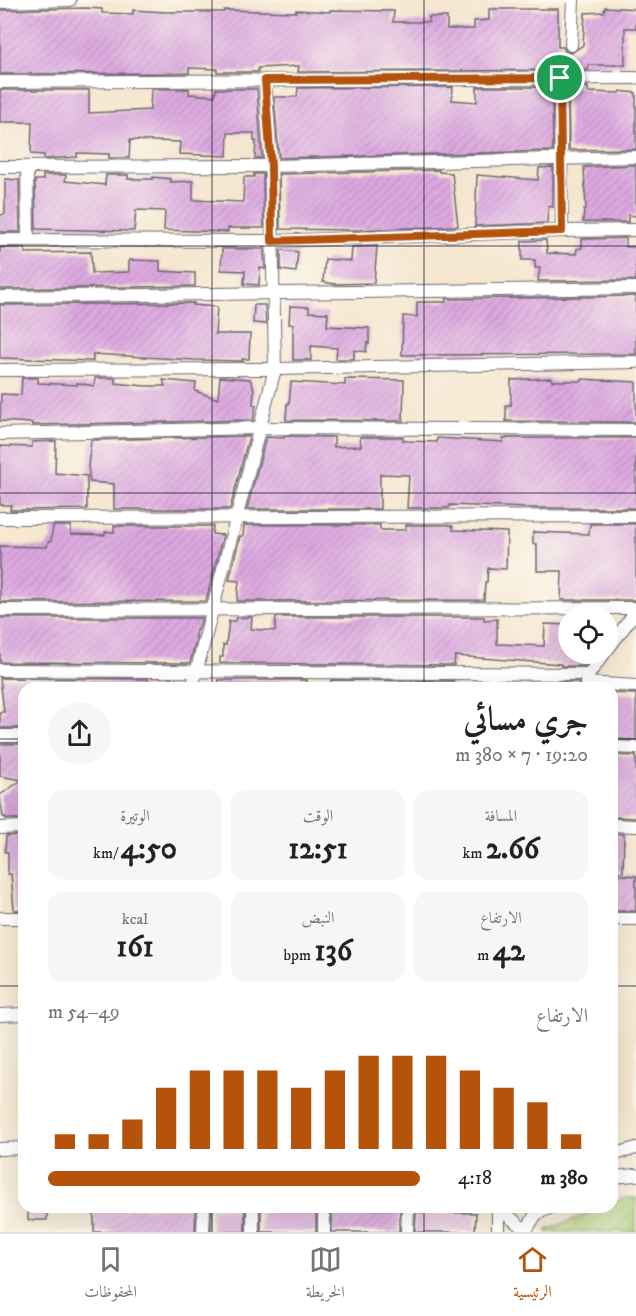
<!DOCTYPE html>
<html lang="ar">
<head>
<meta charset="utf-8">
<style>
	body { margin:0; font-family:"IM FELL DW Pica",Amiri,serif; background:#f6f6f6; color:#222; direction:rtl; height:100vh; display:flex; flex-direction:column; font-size:22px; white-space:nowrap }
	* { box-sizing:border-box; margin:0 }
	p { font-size:20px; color:#767676 }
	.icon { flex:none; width:33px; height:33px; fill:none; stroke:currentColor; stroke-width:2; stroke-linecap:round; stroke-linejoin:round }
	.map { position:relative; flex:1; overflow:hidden; direction:ltr }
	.side { position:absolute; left:18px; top:682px; width:600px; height:531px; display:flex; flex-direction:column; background:#fff; border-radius:18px; box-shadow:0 6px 24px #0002; direction:rtl }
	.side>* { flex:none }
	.fabs { position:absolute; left:558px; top:604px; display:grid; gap:12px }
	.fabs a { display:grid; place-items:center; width:60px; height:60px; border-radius:50%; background:#fff; box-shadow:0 6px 24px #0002; font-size:30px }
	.pin { position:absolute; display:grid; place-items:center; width:51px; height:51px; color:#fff; margin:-26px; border:3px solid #fff; border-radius:50%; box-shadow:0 2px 6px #0007 }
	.round { display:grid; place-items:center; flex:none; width:63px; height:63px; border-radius:32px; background:#f6f6f6 }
	.head { display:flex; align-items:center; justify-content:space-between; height:102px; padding:0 30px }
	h1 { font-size:33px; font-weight:700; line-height:45px }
	.metrics { display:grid; grid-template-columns:repeat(3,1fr); gap:9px; height:102px; padding:6px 30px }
	.metrics div { display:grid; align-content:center; border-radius:15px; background:#f6f6f6; text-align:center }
	.metrics b { font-size:30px; font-weight:700 }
	.metrics small { font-size:16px; font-weight:400 }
	.metrics p { font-size:16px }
	.chart { height:168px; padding:12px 30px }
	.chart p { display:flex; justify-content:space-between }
	.chart svg { width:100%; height:108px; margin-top:6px; stroke:#b45309; stroke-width:6 }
	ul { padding:0 30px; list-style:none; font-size:20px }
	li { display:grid; grid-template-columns:96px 72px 1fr; align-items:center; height:45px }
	li i { height:15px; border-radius:8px; background:#b45309 }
	.menu { display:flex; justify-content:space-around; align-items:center; height:84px; border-top:2px solid #e0e0e0; background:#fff; font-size:16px; color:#767676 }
	.menu a { display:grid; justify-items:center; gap:3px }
	.menu .on { color:#b45309 }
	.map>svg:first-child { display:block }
	.garden { fill:url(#garden-furrows); stroke:#68795a; stroke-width:1.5 }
	.building { fill:url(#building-hatch) }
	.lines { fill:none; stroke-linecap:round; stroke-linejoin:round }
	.street-casing { stroke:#6c676f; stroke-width:14 }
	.street { stroke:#fff; stroke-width:12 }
	.route-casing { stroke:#fff; stroke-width:12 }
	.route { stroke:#b45309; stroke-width:8 }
	.grid { fill:none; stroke:#22223b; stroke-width:1.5; stroke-opacity:0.55 }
</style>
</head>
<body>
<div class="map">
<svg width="636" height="1232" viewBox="0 0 636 1232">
	<defs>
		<pattern id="garden-furrows" width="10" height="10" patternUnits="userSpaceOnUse" patternTransform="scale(1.5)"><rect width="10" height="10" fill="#afd078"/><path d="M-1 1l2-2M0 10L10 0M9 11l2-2" fill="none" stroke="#96b269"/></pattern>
		<pattern id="building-hatch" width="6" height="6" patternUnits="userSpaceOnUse" patternTransform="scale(1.5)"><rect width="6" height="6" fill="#dda8e0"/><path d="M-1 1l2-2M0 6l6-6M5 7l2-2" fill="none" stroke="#bd90c1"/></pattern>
	</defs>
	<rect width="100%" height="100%" fill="#fbf7ec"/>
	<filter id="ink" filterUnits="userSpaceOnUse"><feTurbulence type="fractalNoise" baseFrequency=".0167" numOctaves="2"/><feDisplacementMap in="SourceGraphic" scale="12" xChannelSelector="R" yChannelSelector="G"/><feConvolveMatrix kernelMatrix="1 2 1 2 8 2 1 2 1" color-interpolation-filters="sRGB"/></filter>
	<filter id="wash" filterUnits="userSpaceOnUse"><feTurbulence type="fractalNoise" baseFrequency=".008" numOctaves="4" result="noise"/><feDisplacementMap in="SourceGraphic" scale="24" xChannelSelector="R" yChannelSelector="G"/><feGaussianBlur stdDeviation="1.35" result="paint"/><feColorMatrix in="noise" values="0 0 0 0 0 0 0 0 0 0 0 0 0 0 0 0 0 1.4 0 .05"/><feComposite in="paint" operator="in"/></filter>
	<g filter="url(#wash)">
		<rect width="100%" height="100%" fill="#f5e6cf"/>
		<polygon class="garden" points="624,1198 636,1198 636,1232 547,1232 547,1230 601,1208 612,1208 612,1203"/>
		<g id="blocks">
			<g class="building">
				<polygon points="605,7 636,9 636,28 625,28 625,65 589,65 588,70 298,72 299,66 258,68 258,72 217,72 217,69 189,68 189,73 0,74 0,10 86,8 102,9 102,13 133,14 133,10 165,12 224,12 224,10 296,12 296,10 330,12 330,10 394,11 393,22 429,22 429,17 447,17 447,29 474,29 474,21 489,20 489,9 558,9 558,47 563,47 566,52 571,53 583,45 585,13 604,12"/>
				<polygon points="453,87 452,100 477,102 477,87 552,87 553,151 279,158 274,97 297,97 298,88"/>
				<polygon points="568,87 588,87 588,92 620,93 620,91 636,93 636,149 569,150"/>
				<polygon points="151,89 189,89 189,94 215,96 216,89 257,89 262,158 255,158 256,141 254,141 254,133 228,133 227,156 179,154 180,142 130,140 129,158 109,158 109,154 77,153 77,157 44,159 44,155 31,154 32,122 0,122 0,90 89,90 89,113 150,110"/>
				<polygon points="636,165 636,216 628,215 628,222 583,222 584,210 586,210 584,167"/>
				<polygon points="553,167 553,207 548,206 547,223 475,226 477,175 538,180 539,168"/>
				<polygon points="439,170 439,172 452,173 458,226 353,230 280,229 279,174"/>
				<polygon points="254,174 263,174 264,228 228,228 228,232 164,230 165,211 136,210 134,231 36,229 35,180 43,180 43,175 66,175 65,181 105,185 106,175 128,175 128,179 153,179 153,177 170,179 170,182 193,181 193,200 243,202 244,177 254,177"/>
				<polygon points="5,179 19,180 20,232 0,232 0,215 5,214"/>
				<polygon points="626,238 626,247 636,247 636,280 538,281 540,268 535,268 535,260 522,260 522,241 546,240 547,253 576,254 577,249 582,248 582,239"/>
				<polygon points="377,246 374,283 335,284 323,282 325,259 351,261 352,247"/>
				<polygon points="0,248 25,248 25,253 91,252 92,273 129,272 129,260 160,261 160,271 195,273 195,286 0,289"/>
				<polygon points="222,249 264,249 265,269 260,268 259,285 244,284 245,271 221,270"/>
				<polygon points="281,250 298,252 296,272 281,270"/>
				<polygon points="636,296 636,354 402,355 403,316 417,317 417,302 446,302 446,299"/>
				<polygon points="194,303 193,305 217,307 215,334 250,334 249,359 242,359 243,361 195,360 93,354 93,361 0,358 0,305"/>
				<polygon points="254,305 265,305 266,324 253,323"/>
				<polygon points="290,306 309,307 309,312 328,313 327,326 369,328 369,344 367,343 366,352 354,350 354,359 336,359 337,348 311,346 311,360 293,360 293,324 289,324"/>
				<polygon points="220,377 250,379 254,389 253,405 256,405 253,420 32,425 32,423 0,421 1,394 21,395 22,378 38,378 38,383 77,385 77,383 94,386 95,378 115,378 115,383 145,386 165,386 163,380 196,383 195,391 218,399"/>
				<polygon points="551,378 552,381 582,381 582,379 636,382 636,422 506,421 506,405 511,405 511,380"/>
				<polygon points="345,379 404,380 403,421 286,420 287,404 289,404 291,382 345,385"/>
				<polygon points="249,436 230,509 114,509 114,484 90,482 88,466 91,440"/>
				<polygon points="284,436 334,437 334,447 361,446 360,437 403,437 403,440 407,441 437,442 437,438 503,442 503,438 636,438 636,508 530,508 450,505 449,508 407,508 409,475 380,474 380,509 247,509 266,437 284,438"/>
				<polygon points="56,441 55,473 87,476 87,509 10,510 11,505 0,505 0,446 32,447 32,442"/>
				<polygon points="590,524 636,524 636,600 561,600 562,571 537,571 537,544 533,544 533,532 589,534"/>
				<polygon points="244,525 380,525 380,530 406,530 406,525 449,525 453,526 453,530 507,532 506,569 488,568 487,582 485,582 484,600 237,601 239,581 229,580 240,536 243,536"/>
				<polygon points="53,526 71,526 71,534 105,535 105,532 114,532 114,526 213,526 212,534 223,535 206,601 0,602 0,546 47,547 48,542 51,541"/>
				<polygon points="252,617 251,629 275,631 276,617 484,617 484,620 497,619 497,644 544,646 545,624 568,625 568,654 593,655 585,666 561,666 561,664 455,656 454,665 220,663 220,657 223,657 223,645 226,645 229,621 235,621 236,618"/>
				<polygon points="0,618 202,618 198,630 196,630 196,639 190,663 0,662"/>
				<polygon points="0,678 148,679 149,688 24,688 24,728 0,728 0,712 4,712"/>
				<polygon points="219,680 307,680 306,688 218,688"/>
				<polygon points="331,680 453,681 453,688 331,688"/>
				<polygon points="560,682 578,682 579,688 560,688"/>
				<polygon points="612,693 636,694 636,740 612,739"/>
				<polygon points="0,744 21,744 22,766 24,769 22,819 6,819 6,817 3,817 0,795 22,780 0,776"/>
				<polygon points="613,755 636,756 636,818 612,817"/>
				<polygon points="612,833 624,834 623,872 612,872"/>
				<polygon points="22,835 24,910 14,910 11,874 8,874 8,852 5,852 6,836"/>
				<polygon points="612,874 636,876 636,911 612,911"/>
				<rect x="28" y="1208" width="19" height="12"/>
				<polygon points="94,1208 196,1208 195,1232 94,1232"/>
				<polygon points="212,1208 245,1208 245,1232 211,1232"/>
				<rect x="261" y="1208" width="55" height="24"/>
				<polygon points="332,1208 400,1209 399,1232 332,1232"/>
				<polygon points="416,1212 476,1213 475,1232 415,1232"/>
			</g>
		</g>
	</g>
	<g filter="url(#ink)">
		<use href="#blocks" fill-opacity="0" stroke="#6c676f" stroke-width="1.5"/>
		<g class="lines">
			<g class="street-casing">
				<g id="street">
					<polyline points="0,2 70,0"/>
					<polyline points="571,45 573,0"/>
					<polyline points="560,78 562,231"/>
					<polyline points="0,82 636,78"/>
					<polyline points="0,167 271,166 636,157"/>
					<polyline points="27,167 28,240"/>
					<polyline points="0,240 272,241 562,231 636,230"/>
					<polyline points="0,297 636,288"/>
					<polyline points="0,370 275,369 636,362"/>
					<polyline points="0,434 259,428 636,430"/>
					<polyline points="0,518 636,516"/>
					<polyline points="0,610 636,608"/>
					<polyline points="608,649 636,611"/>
					<polyline points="0,670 589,674"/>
					<polyline points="586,681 589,674 604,654"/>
					<polyline points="586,683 636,686"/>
					<polyline points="192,688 275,369 271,166 265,80"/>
					<polyline points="0,736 24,736"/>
					<polyline points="612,747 636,748"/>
					<polyline points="612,825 636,826"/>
					<polyline points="0,828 24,827"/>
					<polyline points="0,918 24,918"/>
					<polyline points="612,919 636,919"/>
					<polyline points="0,1015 24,1014"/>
					<polyline points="0,1149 24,1148"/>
					<polyline points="612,1155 636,1148"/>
					<polyline points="612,1177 636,1175"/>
					<polyline points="324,1208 324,1232"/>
					<polyline points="499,1208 525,1230"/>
					<polyline points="203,1232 204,1208"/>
					<polyline points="253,1232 253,1208"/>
					<polyline points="407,1232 408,1208"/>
					<polyline points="498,1232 498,1208"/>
					<polyline points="525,1232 536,1214 549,1208"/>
				</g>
			</g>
			<use href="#street" class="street"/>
		</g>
	</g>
	<g class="lines" filter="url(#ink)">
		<g class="route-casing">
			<polygon id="route" points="560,78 562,231 272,241 271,166 265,80"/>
		</g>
		<use href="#route" class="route"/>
	</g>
	<path class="grid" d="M212,0V688M424,0V688M0,246H636M0,493H636M0,739H24M612,739H636M0,986H24M612,986H636M212,1208V1232M424,1208V1232"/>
</svg>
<div class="fabs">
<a><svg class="icon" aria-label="locate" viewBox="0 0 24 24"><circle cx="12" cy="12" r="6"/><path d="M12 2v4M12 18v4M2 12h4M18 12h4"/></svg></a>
</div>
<div class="pin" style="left:560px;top:78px;background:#1e9e55"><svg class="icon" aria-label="arrive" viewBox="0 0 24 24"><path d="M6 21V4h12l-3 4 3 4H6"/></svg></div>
<section class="side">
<div class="head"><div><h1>جري مسائي</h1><p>19:20 · 7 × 380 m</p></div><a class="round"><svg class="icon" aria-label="share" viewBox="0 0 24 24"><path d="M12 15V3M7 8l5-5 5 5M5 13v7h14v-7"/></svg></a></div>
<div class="metrics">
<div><p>المسافة</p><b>2.66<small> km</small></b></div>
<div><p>الوقت</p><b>12:51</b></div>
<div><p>الوتيرة</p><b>4:50<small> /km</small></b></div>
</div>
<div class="metrics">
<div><p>الارتفاع</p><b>42<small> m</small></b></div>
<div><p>النبض</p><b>136<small> bpm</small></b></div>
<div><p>kcal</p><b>161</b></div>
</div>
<div class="chart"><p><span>الارتفاع</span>49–54 m</p>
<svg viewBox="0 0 160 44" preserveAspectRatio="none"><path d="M5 44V38M15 44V38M25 44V32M35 44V19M45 44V12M55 44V12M65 44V12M75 44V19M85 44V12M95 44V6M105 44V6M115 44V6M125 44V12M135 44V19M145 44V25M155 44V38"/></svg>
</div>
<ul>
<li><b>380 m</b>4:18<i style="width:100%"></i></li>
</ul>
</section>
</div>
<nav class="menu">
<a class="on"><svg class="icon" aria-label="home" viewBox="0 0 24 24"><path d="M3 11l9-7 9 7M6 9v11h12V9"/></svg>الرئيسية</a>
<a><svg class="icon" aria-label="map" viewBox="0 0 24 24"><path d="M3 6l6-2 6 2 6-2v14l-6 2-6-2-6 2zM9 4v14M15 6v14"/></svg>الخريطة</a>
<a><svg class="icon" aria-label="saved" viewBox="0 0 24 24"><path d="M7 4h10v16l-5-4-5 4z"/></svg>المحفوظات</a>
</nav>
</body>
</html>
